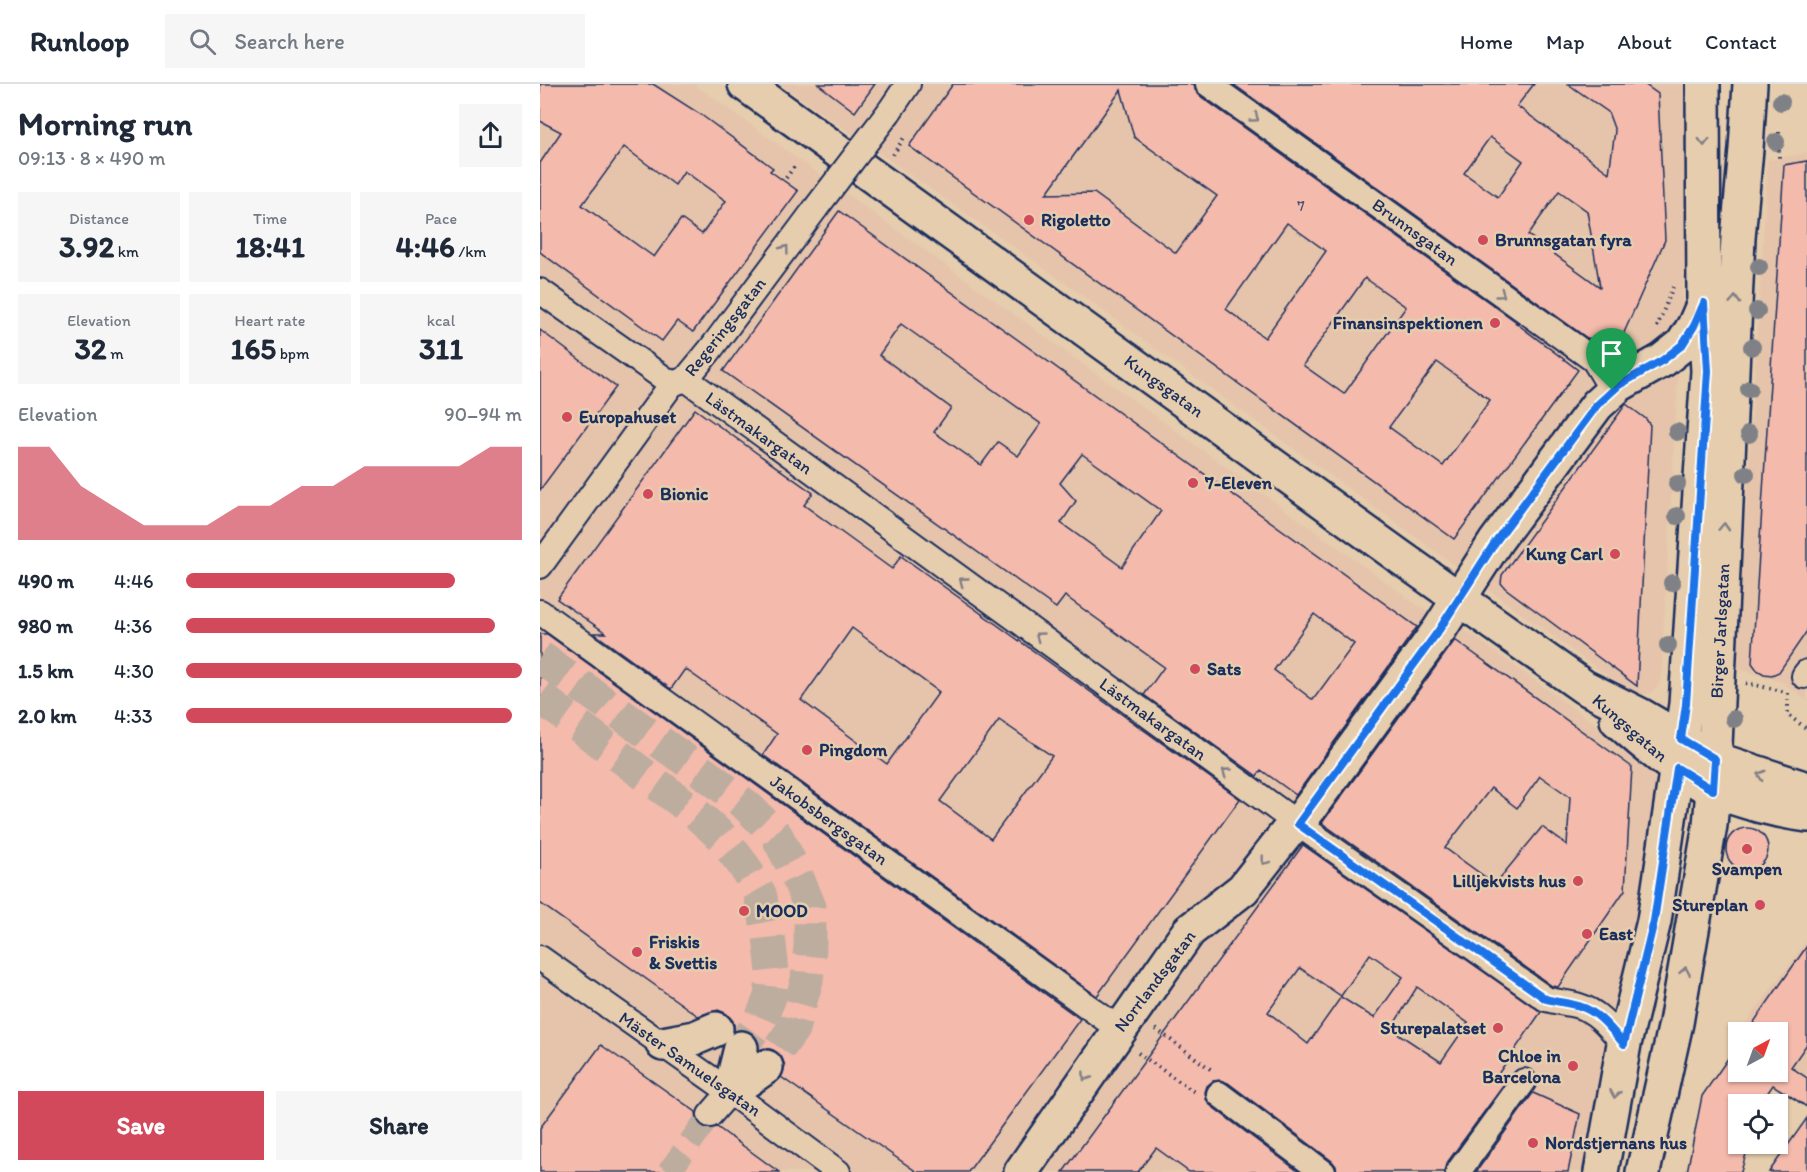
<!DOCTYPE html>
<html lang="en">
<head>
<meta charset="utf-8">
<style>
	body { margin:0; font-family:Itim,sans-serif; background:#f6f6f7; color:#1f2937; height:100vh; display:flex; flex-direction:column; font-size:22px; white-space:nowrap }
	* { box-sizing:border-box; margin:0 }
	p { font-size:20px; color:#747a83 }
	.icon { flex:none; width:33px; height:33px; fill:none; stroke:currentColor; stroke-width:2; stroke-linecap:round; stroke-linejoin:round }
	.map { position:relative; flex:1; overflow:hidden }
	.details { display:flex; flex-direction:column; background:#fff; width:540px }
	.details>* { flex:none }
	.needle { width:39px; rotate:41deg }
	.controls { position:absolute; left:1188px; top:938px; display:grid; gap:12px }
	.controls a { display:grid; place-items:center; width:60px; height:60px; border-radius:0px; background:#fff; box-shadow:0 2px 4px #0004; font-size:30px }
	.pin { position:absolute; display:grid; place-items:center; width:51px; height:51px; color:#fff; margin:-62px -26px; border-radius:50% 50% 50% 0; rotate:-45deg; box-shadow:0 0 6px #0007 }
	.pin .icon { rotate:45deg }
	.round { display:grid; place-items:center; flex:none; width:63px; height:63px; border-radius:0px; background:#f6f6f7 }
	.summary { display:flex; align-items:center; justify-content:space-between; height:102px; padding:0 18px }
	h1 { font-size:33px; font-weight:800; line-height:45px }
	.stats { display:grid; grid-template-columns:repeat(3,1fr); gap:9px; height:102px; padding:6px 18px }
	.stats div { display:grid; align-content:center; border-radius:0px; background:#f6f6f7; text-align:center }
	.stats b { font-size:30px; font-weight:800 }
	.stats small { font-size:16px; font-weight:400 }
	.stats p { font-size:16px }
	.chart { height:168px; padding:12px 18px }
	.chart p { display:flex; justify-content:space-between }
	.chart svg { width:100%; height:108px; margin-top:6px; fill:#d1495b; opacity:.7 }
	.cta { display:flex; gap:12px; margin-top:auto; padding:12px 18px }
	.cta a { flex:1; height:69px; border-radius:0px; background:#d1495b; color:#fff; font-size:24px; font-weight:800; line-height:69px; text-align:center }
	.cta a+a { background:#f6f6f7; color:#1f2937 }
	ul { padding:0 18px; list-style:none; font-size:20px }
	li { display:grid; grid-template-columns:96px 72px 1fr; align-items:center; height:45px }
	li i { height:15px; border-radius:8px; background:#d1495b }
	header { display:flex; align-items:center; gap:36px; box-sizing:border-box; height:84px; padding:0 30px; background:#fff; border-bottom:2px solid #e0e1e3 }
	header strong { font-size:28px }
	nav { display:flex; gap:33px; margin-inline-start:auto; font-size:21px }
	.search { width:420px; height:54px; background:#f6f6f7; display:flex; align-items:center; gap:15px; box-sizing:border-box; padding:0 21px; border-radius:0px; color:#747a83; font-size:22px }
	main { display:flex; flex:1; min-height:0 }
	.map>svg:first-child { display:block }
	.built { fill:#e6c4ab }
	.building { fill:#f4baac; stroke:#1b2f5e; stroke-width:1.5; fill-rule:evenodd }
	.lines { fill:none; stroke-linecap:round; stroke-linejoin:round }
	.street-tunnel { stroke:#bdad9e; stroke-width:24; stroke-dasharray:24 12; stroke-linecap:butt }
	.secondary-tunnel { stroke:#bdad9e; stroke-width:33; stroke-dasharray:33 16; stroke-linecap:butt }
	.street-casing { stroke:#1b2f5e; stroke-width:28 }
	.secondary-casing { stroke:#1b2f5e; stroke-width:38 }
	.path { stroke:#1b2f5e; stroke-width:4; stroke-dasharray:1.5 4.5; stroke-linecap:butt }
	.street { stroke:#e6cdae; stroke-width:24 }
	.secondary { stroke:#e6cdae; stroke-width:33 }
	.street-bridge-casing { stroke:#1b2f5e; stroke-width:28; stroke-linecap:butt }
	.street-bridge { stroke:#e6cdae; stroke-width:24 }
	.tree { fill:#7f8186 }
	.oneway { stroke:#807e86 }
	.route-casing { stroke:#fff; stroke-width:12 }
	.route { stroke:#1a73e8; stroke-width:8 }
	.poi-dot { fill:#d1495b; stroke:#e6cdae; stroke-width:2 }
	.labels { text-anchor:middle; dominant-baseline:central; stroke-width:5; stroke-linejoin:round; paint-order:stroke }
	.number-label { font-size:15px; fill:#515272 }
	.poi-label { font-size:18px; font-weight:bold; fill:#1b2f5e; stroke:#e6cdae; text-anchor:start }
	.street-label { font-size:18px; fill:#1b2f5e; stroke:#e6cdae }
</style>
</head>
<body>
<header>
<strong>Runloop</strong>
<div class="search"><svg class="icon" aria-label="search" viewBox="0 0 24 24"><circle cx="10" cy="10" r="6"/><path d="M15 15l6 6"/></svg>Search here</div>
<nav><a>Home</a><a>Map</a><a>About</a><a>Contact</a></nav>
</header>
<main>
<section class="details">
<div class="summary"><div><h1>Morning run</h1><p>09:13 · 8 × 490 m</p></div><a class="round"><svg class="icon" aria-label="share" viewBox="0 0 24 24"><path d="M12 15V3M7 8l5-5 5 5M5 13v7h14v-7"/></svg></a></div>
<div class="stats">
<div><p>Distance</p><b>3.92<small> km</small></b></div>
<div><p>Time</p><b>18:41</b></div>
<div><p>Pace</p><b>4:46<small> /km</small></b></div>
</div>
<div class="stats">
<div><p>Elevation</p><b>32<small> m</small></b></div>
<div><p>Heart rate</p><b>165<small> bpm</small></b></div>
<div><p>kcal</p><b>311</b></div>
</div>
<div class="chart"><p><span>Elevation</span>90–94 m</p>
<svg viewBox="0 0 160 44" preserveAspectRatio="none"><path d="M0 44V6L10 6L20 22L30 30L40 38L50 38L60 38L70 30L80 30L90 22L100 22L110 14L120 14L130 14L140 14L150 6L160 6V44z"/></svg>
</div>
<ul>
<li><b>490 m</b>4:46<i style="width:80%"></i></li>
<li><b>980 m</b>4:36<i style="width:92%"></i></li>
<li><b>1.5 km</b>4:30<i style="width:100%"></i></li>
<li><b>2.0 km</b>4:33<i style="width:97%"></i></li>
</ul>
<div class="cta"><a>Save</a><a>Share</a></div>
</section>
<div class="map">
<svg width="1267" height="1088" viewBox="0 0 1267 1088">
	<rect width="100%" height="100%" fill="#e6cdae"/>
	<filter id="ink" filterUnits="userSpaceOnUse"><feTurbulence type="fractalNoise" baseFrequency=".0167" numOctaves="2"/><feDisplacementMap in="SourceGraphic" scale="12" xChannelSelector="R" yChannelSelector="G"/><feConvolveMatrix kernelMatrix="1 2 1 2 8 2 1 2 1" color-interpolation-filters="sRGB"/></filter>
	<g filter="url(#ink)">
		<g class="built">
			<polygon points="0,0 154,0 886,527 924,545 1109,679 1116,698 1097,837 1076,951 1047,1088 0,1088"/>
			<polygon points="240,0 1144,0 1145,166 1121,592 1119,601 1111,609 1100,612 1091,609 511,189"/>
			<polygon points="1267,69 1267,617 1242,598 1196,584 1228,76"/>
			<polygon points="1267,857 1267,1020 1238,987 1238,948 1199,948"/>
		</g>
		<g class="building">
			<path d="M0,0H113L160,30L233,84L230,87L258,107L153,248L137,237L122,257L0,168V79L21,48L0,37ZM84,63L135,101L144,87L186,117L162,150L141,135L114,173L42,121Z"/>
			<polygon points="278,0 335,0 315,28"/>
			<path d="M413,0H654L655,6L660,12L978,239H976L1038,286L914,455L369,62ZM581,6L594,53L677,112L636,169L554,109L506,110ZM747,139L786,167L725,254L686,225ZM825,194L866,223L804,310L763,281ZM897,278L950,316L903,382L849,343Z"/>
			<path d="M693,0H994L977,22L1069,89L1075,47L1068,28L1028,0H1104L1118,10L1125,156L1079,260L1047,254ZM950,53L983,77L958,113L924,89ZM1019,107L1047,127L1060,203L988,151Z"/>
			<polygon points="1267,77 1267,547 1239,588 1232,591 1224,590 1217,586 1212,579 1244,81"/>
			<path d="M299,127L877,543L756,711L721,686L717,692L604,611L624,583L525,512L516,524L183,287ZM361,240L501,340L478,372L458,358L441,381L394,348L411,324L339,271ZM542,370L621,427L582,483L521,439L536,417L520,399ZM774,530L814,560L773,616L734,586Z"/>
			<polygon points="0,246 76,303 0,406"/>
			<polygon points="1086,320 1106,335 1110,341 1097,602 965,504 961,499 962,491"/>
			<path d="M155,325L273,409L264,421L312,456L352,485L361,472L700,715L557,912L223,671L237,650L145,585L131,605L54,549H66L17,515ZM312,544L399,608L347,680L261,616ZM459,636L512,672L451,755L400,717Z"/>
			<polygon points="0,550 7,550 540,935 428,1088 377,1088 241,993 245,982 241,972 233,966 225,964 219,966 219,958 214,951 205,946 195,947 193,937 187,930 178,926 158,932 0,819"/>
			<path d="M915,556L1092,683L1085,806L1018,903L1012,902L782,739ZM1000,692L1030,713L1027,761L1002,743L955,800L905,764L951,704L977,724Z"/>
			<circle cx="1207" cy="765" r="21"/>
			<path d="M763,761L1001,928L956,993L966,998L906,1080L904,1088H797L796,1082L792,1077L688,999L680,996L673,997L667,1002L665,1008L666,1015L670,1021L759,1088H649L616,1064L598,1088H523ZM830,870L863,893L834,934L801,913L768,960L728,928L760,884L801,912ZM877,903L928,939L901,978L851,945Z"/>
			<polygon points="1267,862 1267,960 1251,983 1267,994 1267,1023 1233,1001 1220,1020 1198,1020 1198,1059 1209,1059 1201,1088 1147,1088 1162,1012 1198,960 1198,987 1238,987 1238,948 1207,948"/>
			<polygon points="61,961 156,1028 157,1036 161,1042 168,1045 177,1043 239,1088 0,1088 0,1044"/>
			<polygon points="993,1009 1040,1030 1028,1088 936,1088"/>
			<polygon points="1267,1034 1267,1088 1229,1088"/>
		</g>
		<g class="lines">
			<polyline class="street-tunnel" points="129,1088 170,1031"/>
			<g class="secondary-tunnel">
				<polyline points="0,573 175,697 208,723 237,752 254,785 270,823 270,863 267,896 253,945 226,983"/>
				<polyline points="0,613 152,726 181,752 204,782 220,810 229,852 233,888 230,913 221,935 201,964"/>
			</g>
			<g class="street-casing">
				<g id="street">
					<polyline points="668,0 1054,276 1072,306"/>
					<polyline points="349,28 368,0"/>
					<polyline points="0,207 132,300"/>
					<path d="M146,295L758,740L1006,915C1017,918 1029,919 1039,922C1059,928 1071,945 1084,960"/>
					<polyline points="0,482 132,300 146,295 170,266 276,124"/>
					<polyline points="0,528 579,945"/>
					<polyline points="1264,592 1267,588"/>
					<polyline points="0,874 190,1008 298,1088"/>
					<polyline points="679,1010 783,1088"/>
					<polyline points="170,1031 190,1008"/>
					<polyline points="918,1088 984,997"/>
				</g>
			</g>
			<g class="secondary-casing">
				<g id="secondary">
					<polyline points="205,0 860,473 1044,603 1100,631 1175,675 1267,705"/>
					<path d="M1077,636C1106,662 1139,690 1174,706C1201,718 1238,727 1267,731"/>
					<polyline points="123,960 155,954 176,945"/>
					<polyline points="190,1008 201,964"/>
					<polyline points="190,1008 226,983"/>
					<polyline points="481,1088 649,847 703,805 746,750 758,740 899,546 956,457 1057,321 1079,301 1123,276 1142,261 1154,242 1164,219"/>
					<polyline points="1061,1088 1084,960 1114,837 1146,620 1168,287 1164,219 1163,0"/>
					<polyline points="1103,1088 1136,939 1170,741 1173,706 1198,154 1206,65 1210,0"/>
				</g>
			</g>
			<g class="path">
				<polyline points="1239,48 1239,74"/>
				<polyline points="353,71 365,52"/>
				<polyline points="246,94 254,83"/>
				<polyline points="1117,243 1133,203"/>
				<polyline points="1206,599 1246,608"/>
				<polyline points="1248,609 1248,631 1267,645"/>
				<polyline points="616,945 673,987"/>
				<polyline points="598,969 656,1009"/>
			</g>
			<use href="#street" class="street"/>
			<use href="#secondary" class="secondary"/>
			<g class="street-bridge-casing">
				<polyline id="street-bridge" points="276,124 349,28"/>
			</g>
			<use href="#street-bridge" class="street-bridge"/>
		</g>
		<g class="tree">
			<circle cx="1241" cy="18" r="9"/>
			<circle cx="1236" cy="58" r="9"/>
			<circle cx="1219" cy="183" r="9"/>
			<circle cx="1217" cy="227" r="9"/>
			<circle cx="1212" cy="263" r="9"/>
			<circle cx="1209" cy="305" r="9"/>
			<circle cx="1137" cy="348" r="9"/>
			<circle cx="1209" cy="350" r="9"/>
			<circle cx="1206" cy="390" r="9"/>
			<circle cx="1137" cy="400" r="9"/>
			<circle cx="1137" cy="432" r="9"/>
			<circle cx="1132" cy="499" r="9"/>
			<circle cx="1128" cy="561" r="9"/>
			<circle cx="1194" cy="635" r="9"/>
		</g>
		<defs><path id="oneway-chevron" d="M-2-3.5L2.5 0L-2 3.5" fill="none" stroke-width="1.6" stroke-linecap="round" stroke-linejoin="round" transform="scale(1.5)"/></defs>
		<g class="oneway">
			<use href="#oneway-chevron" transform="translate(715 34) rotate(36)"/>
			<use href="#oneway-chevron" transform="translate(1164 58) rotate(90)"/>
			<use href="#oneway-chevron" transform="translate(245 165) rotate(-53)"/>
			<use href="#oneway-chevron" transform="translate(961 210) rotate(36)"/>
			<use href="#oneway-chevron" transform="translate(1195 216) rotate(-87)"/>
			<use href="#oneway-chevron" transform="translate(1184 443) rotate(-87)"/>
			<use href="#oneway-chevron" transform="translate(423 497) rotate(-144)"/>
			<use href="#oneway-chevron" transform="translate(499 552) rotate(-144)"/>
			<use href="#oneway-chevron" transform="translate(686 688) rotate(-144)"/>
			<use href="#oneway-chevron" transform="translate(1221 691) rotate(-162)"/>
			<use href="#oneway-chevron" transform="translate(725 777) rotate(128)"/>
			<use href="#oneway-chevron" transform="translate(1145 887) rotate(-80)"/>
			<use href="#oneway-chevron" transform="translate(546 993) rotate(124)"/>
			<use href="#oneway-chevron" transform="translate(1075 1010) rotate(100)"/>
		</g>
	</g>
	<g class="lines" filter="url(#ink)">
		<g class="route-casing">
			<path id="route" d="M1164,219L1168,287L1146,620L1141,655L1175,675L1173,706L1137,684L1114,837L1084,960C1071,945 1059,928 1039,922C1029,919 1017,918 1006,915L758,740L899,546L956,457L1057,321L1079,301L1123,276L1142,261L1154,242Z"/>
		</g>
		<use href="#route" class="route"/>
	</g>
	<g class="poi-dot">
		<circle cx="489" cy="136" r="6"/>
		<circle cx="943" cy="156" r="6"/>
		<circle cx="955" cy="239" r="6"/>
		<circle cx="27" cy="333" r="6"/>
		<circle cx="653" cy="399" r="6"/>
		<circle cx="108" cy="410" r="6"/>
		<circle cx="1075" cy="470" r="6"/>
		<circle cx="655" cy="585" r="6"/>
		<circle cx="267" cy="666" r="6"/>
		<circle cx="1207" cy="765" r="6"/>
		<circle cx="1038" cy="797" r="6"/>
		<circle cx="1220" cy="821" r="6"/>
		<circle cx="204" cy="827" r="6"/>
		<circle cx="1047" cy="850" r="6"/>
		<circle cx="97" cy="868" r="6"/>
		<circle cx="958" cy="944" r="6"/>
		<circle cx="1033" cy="982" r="6"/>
		<circle cx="993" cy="1059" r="6"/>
	</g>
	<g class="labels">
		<g class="number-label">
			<text x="761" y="122">7</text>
		</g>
		<g class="poi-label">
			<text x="501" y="136">Rigoletto</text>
			<text x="955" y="156">Brunnsgatan fyra</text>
			<text x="943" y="239" text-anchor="end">Finansinspektionen</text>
			<text x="39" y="333">Europahuset</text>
			<text x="665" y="399">7-Eleven</text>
			<text x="120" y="410">Bionic</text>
			<text x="1063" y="470" text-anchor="end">Kung Carl</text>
			<text x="667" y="585">Sats</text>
			<text x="279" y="666">Pingdom</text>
			<text x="1207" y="785" text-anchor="middle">Svampen</text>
			<text x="1026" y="797" text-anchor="end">Lilljekvists hus</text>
			<text x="1208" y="821" text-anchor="end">Stureplan</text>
			<text x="216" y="827">MOOD</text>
			<text x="1059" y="850">East</text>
			<text x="109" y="858">Friskis<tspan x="109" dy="21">&amp; Svettis</tspan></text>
			<text x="946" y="944" text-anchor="end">Sturepalatset</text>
			<text x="1021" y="972" text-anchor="end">Chloe in<tspan x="1021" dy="21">Barcelona</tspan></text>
			<text x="1005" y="1059">Nordstjernans hus</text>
		</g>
		<g class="street-label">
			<text transform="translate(875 148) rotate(36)">Brunnsgatan</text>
			<text transform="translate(185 243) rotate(-52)">Regeringsgatan</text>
			<text transform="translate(624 302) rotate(36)">Kungsgatan</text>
			<text transform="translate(219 349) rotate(36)">Lästmakargatan</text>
			<text transform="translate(1180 547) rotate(-87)">Birger Jarlsgatan</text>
			<text transform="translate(613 635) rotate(36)">Lästmakargatan</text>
			<text transform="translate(1090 644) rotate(41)">Kungsgatan</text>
			<text transform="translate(289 736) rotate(36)">Jakobsbergsgatan</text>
			<text transform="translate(615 897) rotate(-53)">Norrlandsgatan</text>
			<text transform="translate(150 980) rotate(35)">Mäster Samuelsgatan</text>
		</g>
	</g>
</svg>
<div class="controls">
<a><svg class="needle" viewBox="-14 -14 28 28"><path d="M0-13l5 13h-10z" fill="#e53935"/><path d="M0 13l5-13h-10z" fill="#747a83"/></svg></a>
<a><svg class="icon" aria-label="locate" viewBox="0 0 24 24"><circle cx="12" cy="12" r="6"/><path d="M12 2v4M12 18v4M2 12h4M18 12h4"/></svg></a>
</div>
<div class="pin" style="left:1072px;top:306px;background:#1e9e55"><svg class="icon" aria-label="arrive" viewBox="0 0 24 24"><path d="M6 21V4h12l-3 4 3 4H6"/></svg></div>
</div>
</main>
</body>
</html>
